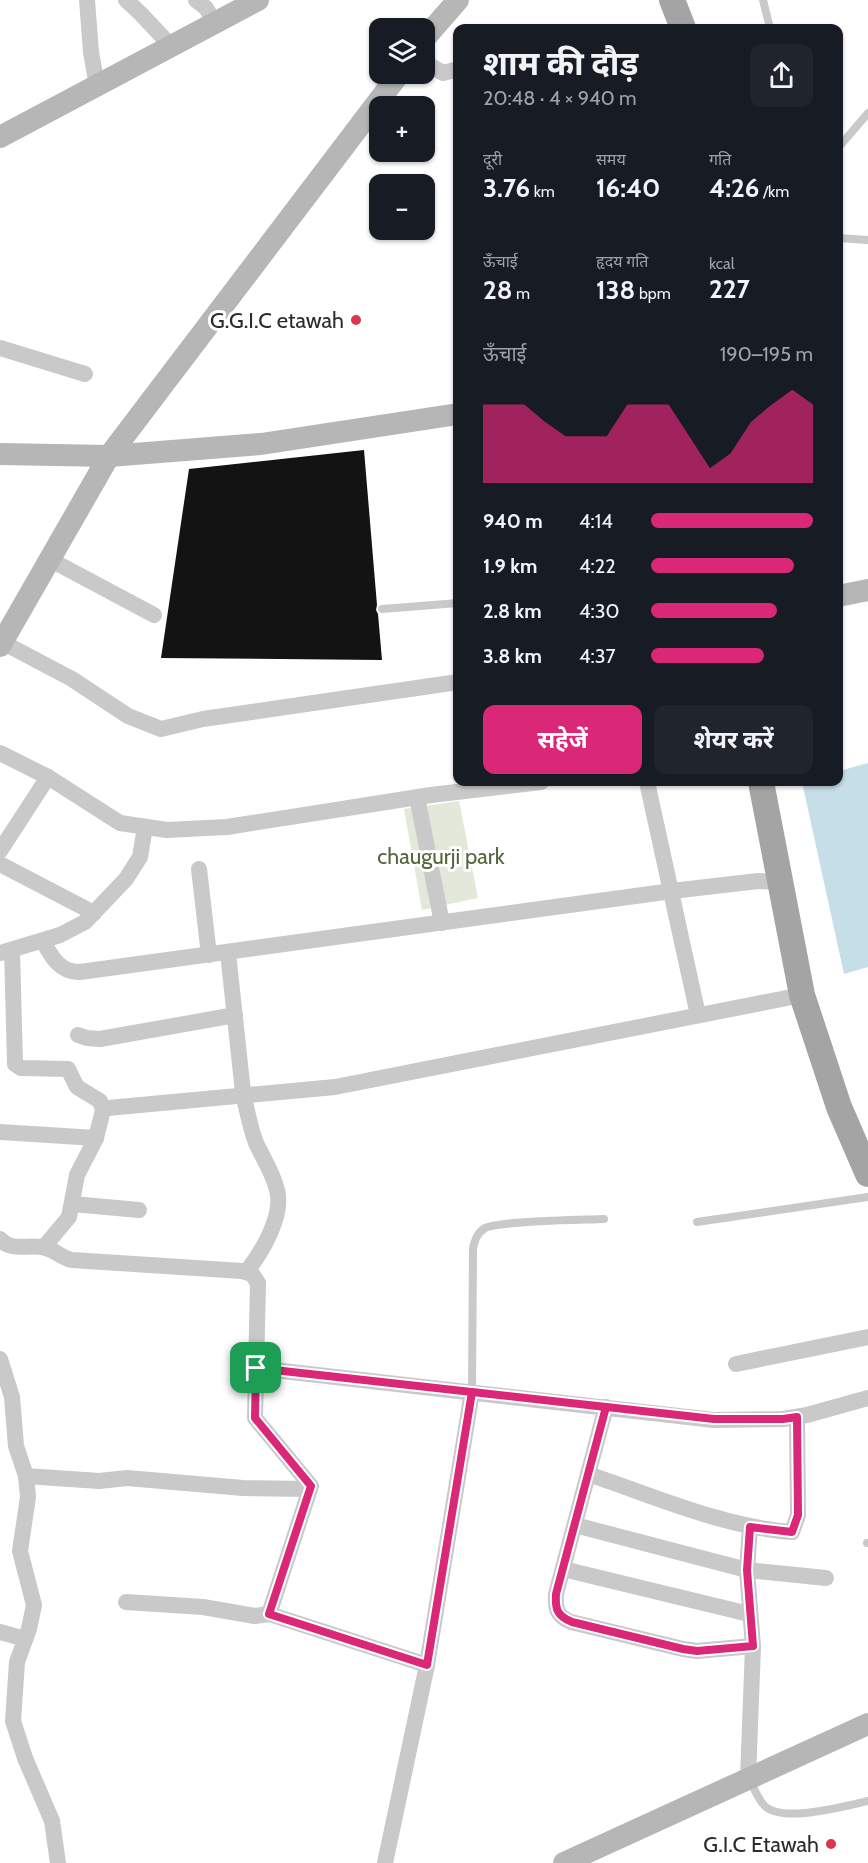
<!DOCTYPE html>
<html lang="hi">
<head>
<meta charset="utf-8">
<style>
	body { margin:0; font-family:Cabin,"Noto Sans Devanagari",sans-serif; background:#20242c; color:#f1f3f6; height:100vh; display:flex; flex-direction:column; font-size:22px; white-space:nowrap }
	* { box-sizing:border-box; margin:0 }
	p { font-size:20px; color:#9ea1a6 }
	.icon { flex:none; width:33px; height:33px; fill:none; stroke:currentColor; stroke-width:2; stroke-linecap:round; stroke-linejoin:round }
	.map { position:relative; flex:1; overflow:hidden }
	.panel { position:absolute; left:453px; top:24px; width:390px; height:762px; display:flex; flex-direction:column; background:#171b24; border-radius:12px; box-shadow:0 2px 4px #0004 }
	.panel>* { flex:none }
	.tools { position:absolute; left:369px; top:18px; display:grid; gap:12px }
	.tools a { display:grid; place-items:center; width:66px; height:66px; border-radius:12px; background:#171b24; box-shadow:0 2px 4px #0004; font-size:30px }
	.pin { position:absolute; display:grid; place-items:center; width:51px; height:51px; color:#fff; margin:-26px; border-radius:12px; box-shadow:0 3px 9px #0006 }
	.round { display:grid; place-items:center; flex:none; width:63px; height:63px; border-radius:12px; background:#20242c }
	.head { display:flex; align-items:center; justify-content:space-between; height:102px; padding:0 30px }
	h1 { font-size:33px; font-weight:700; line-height:45px }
	.figures { display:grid; grid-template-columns:repeat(3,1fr); gap:9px; height:102px; padding:6px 30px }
	.figures div { display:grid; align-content:center }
	.figures b { font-size:26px; font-weight:700 }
	.figures small { font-size:16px; font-weight:400 }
	.figures p { font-size:16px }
	.chart { height:168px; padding:12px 30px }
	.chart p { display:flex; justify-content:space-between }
	.chart svg { width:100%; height:108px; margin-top:6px; fill:#db2777; opacity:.7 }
	.button { display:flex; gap:12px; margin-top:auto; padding:12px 30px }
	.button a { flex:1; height:69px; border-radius:12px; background:#db2777; color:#fff; font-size:24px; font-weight:700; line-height:69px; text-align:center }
	.button a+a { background:#20242c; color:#f1f3f6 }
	ul { padding:0 30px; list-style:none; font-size:20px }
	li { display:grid; grid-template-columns:96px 72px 1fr; align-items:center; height:45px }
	li i { height:15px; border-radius:8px; background:#db2777 }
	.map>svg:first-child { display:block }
	.green { fill:#e3e9da }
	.water { fill:#c6dee8 }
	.building { fill:#131313 }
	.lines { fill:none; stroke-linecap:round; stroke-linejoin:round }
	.lane { stroke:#c9c9c9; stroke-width:8 }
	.street { stroke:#c9c9c9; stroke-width:16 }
	.secondary { stroke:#b6b6b6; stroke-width:22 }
	.primary { stroke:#a4a4a4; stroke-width:26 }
	.street-bridge { stroke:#c9c9c9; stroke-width:16 }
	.route-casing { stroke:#fff; stroke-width:12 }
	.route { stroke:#db2777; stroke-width:8 }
	.poi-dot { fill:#dc354e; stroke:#fff; stroke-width:2 }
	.labels { text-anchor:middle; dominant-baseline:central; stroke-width:6; stroke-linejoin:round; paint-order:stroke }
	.poi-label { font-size:22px; fill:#2c2c2c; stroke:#fff; text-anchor:end }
	.park-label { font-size:22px; fill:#52653c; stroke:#fff }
</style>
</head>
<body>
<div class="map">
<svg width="868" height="1863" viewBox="0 0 868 1863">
	<rect width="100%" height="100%" fill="#fff"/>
	<polygon class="green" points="459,801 478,898 422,910 404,809"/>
	<polygon class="water" points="868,763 868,967 844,974 802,782 838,782 839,771"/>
	<polygon class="building" points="364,450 377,605 376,610 378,614 382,660 161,658 189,469"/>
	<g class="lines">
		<g class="lane">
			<polyline points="763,0 770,28"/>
			<polyline points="838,148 868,113"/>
			<polyline points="838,238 868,240"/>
			<polyline points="382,609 458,603"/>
			<polyline points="697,1222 868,1197"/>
			<path d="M472,1392L473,1248C475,1240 477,1233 485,1228C498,1221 583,1220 604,1219"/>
			<polyline points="867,1543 868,1543"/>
			<path d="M750,1781C754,1788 758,1799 764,1805C780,1824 846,1806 868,1801"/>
		</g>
		<g class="street">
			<polyline points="87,0 91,52 97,86"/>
			<polyline points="126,0 141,14 171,46"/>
			<polyline points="196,0 206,8 215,23"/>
			<polyline points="424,62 443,73 458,69"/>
			<polyline points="0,348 85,374"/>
			<polyline points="49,559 154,615"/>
			<polyline points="2,642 72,679 128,716 161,729 203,719 458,682"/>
			<polyline points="0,753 48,777 120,823 167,830 227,827 431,795 541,782"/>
			<polyline points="647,782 698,1015"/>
			<polyline points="417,797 442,923"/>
			<polyline points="0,851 48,777"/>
			<polyline points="0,864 94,913"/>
			<polyline points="199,869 209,955"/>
			<path d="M43,941C51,956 60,973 80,972L672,891L758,881L780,882"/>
			<polyline points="12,950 15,1064 21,1068 68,1069 77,1087 100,1101 103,1110 96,1138 77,1175 69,1217 44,1247"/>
			<polyline points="0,953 60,935 85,922 126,879 140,857 145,827"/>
			<polyline points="228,953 242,1083"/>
			<polyline points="78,1035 87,1038 100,1039 235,1015"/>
			<path d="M245,1102C248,1115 251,1130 256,1143C263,1158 273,1173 277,1190C284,1215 262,1252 247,1271"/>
			<polyline points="103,1110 108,1108 335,1087 802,995"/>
			<polyline points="0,1132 96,1138"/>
			<polyline points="73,1204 139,1210"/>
			<path d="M0,1239C12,1253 30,1243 46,1248C56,1251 62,1258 72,1260L242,1271L252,1274L258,1283L255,1418L311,1486L269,1614L427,1665"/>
			<polyline points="0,1359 12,1397 16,1446 26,1476 28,1497 20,1551 34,1605 29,1629 17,1662 13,1721 25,1758 52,1821 58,1863"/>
			<polyline points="736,1364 868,1337"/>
			<polyline points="256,1368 714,1420 783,1419 807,1415 868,1398"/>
			<path d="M606,1407L556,1594C555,1609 557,1616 571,1622L683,1649L697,1651L753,1646"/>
			<path d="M588,1474C654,1496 723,1527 792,1532L798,1515L797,1417"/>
			<polyline points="26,1476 99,1481 127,1478 243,1488 310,1489"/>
			<polyline points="575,1525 747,1570 826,1578"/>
			<polyline points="563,1569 749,1614"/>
			<polyline points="126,1602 203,1607 255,1616 269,1614"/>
			<polyline points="0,1632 25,1639"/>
			<polyline points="748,1778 753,1646 747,1570 750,1527"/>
			<polyline points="385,1863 427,1665 472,1392"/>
		</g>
		<g class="secondary">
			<polyline points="424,39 458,0"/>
			<polyline points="0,137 258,0"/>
			<polyline points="0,454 109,456 261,444 458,414"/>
			<polyline points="838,596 868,590"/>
			<polyline points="0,646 109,456 399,74"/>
			<polyline points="564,1863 868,1724"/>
		</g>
		<g class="primary">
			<polyline points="672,0 683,28"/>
			<polyline points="761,782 802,995 839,1107 868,1174"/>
		</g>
		<polyline class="street-bridge" points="242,1083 245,1102"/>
	</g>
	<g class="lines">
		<g class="route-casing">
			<path id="route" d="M256,1368L255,1418L311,1486L269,1614L427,1665L472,1392L606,1407L556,1594C555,1609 557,1616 572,1622L683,1649L697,1651L753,1646L747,1570L750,1527L792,1532L798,1515L797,1417L783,1419H714L256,1368"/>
		</g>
		<use href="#route" class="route"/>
	</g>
	<g class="poi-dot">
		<circle cx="356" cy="320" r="6"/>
		<circle cx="831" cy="1844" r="6"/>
	</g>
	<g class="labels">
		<g class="poi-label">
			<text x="344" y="320">G.G.I.C etawah</text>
			<text x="819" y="1844">G.I.C Etawah</text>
		</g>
		<g class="park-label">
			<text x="441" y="856">chaugurji park</text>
		</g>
	</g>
</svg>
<div class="tools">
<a><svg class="icon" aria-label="layers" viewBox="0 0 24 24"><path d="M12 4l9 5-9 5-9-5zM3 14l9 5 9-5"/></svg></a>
<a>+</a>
<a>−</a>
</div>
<div class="pin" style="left:256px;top:1368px;background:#1e9e55"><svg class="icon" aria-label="arrive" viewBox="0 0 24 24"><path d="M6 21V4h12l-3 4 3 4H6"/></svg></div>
<section class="panel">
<div class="head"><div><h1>शाम की दौड़</h1><p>20:48 · 4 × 940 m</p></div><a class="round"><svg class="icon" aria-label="share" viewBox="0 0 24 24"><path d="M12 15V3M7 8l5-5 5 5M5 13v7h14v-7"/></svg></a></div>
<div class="figures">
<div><p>दूरी</p><b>3.76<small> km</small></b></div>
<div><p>समय</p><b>16:40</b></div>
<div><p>गति</p><b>4:26<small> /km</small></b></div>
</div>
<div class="figures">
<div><p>ऊँचाई</p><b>28<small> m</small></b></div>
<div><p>हृदय गति</p><b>138<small> bpm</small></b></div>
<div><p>kcal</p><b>227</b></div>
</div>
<div class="chart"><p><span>ऊँचाई</span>190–195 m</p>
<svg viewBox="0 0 160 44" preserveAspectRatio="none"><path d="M0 44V12L10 12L20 12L30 19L40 25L50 25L60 25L70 12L80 12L90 12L100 25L110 38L120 32L130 19L140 12L150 6L160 12V44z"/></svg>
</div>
<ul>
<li><b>940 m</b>4:14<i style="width:100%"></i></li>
<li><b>1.9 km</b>4:22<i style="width:88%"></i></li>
<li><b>2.8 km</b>4:30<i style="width:78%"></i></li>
<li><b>3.8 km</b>4:37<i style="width:70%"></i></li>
</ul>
<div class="button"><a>सहेजें</a><a>शेयर करें</a></div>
</section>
</div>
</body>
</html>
